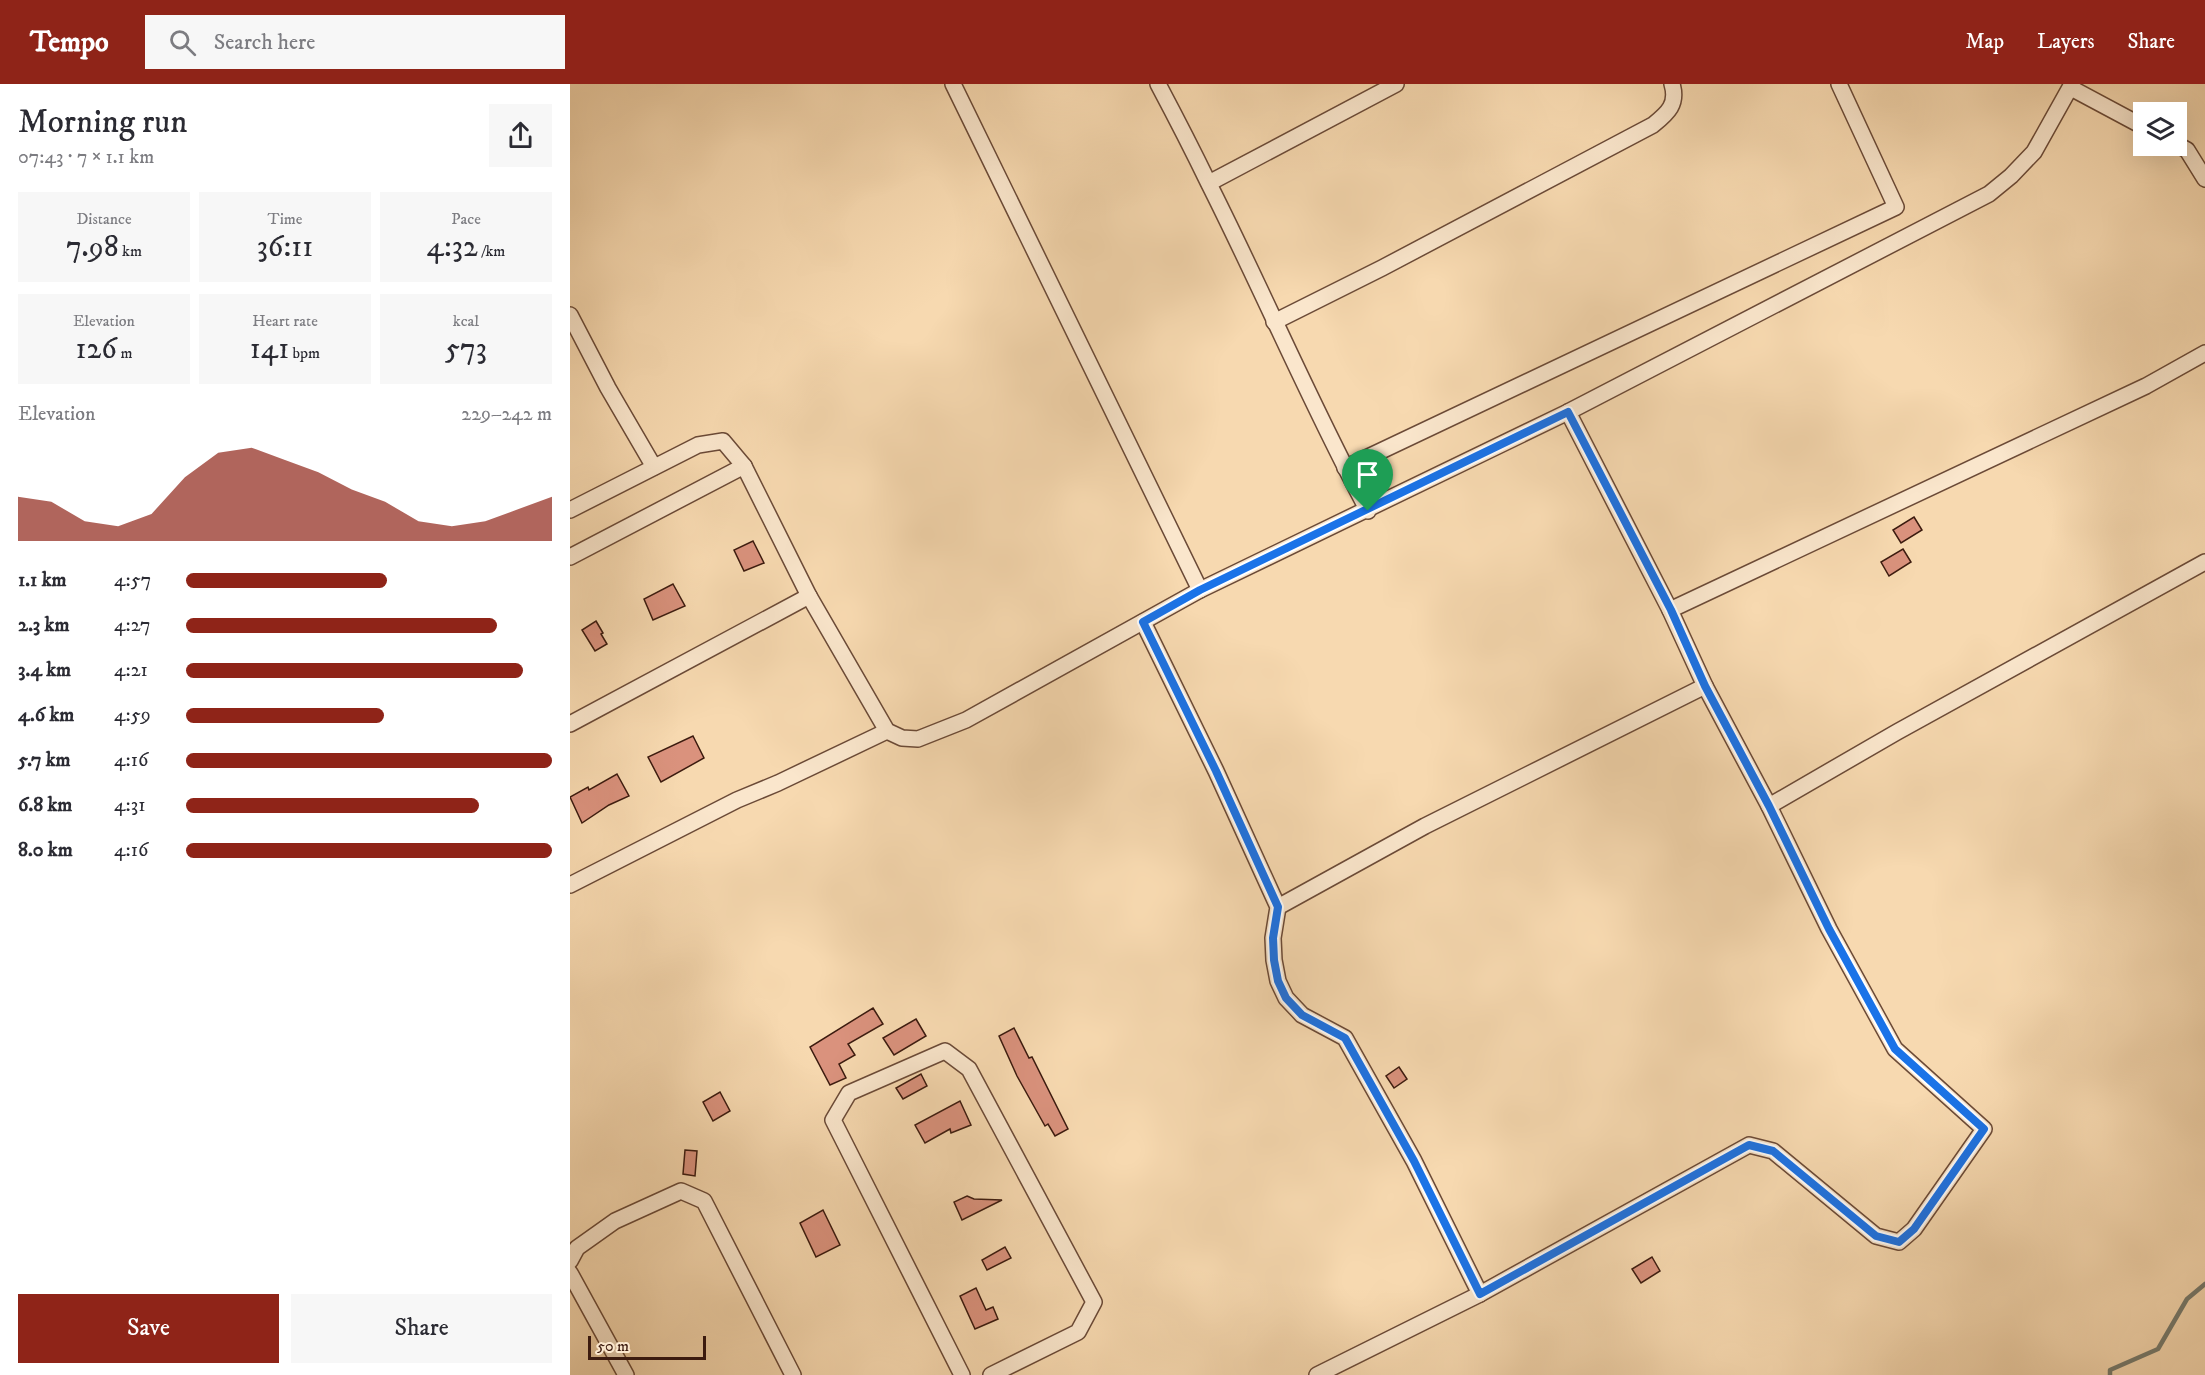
<!DOCTYPE html>
<html lang="en">
<head>
<meta charset="utf-8">
<style>
	body { margin:0; font-family:"IM FELL DW Pica",serif; background:#f7f7f7; color:#2b2b33; height:100vh; display:flex; flex-direction:column; font-size:22px; white-space:nowrap }
	* { box-sizing:border-box; margin:0 }
	p { font-size:20px; color:#7c7c81 }
	.icon { flex:none; width:33px; height:33px; fill:none; stroke:currentColor; stroke-width:2; stroke-linecap:round; stroke-linejoin:round }
	.map { position:relative; flex:1; overflow:hidden }
	.panel { display:flex; flex-direction:column; background:#fff; width:570px }
	.panel>* { flex:none }
	.buttons { position:absolute; left:1563px; top:18px; display:grid; gap:12px }
	.buttons a { display:grid; place-items:center; width:54px; height:54px; border-radius:0px; background:#fff; box-shadow:0 6px 24px #0002; font-size:30px }
	.scale { position:absolute; left:18px; bottom:15px; width:118px; box-sizing:border-box; padding-left:6px; border:3px solid #3c1b0f; border-top:0; font-size:16px; line-height:21px; white-space:nowrap; color:#3c1b0f; -webkit-text-stroke:4px #fae6cc; paint-order:stroke }
	.pin { position:absolute; display:grid; place-items:center; width:51px; height:51px; color:#fff; margin:-62px -26px; border-radius:50% 50% 50% 0; rotate:-45deg; box-shadow:0 0 6px #0007 }
	.pin .icon { rotate:45deg }
	.round { display:grid; place-items:center; flex:none; width:63px; height:63px; border-radius:0px; background:#f7f7f7 }
	.overview { display:flex; align-items:center; justify-content:space-between; height:102px; padding:0 18px }
	h1 { font-size:33px; font-weight:600; line-height:45px }
	.stats { display:grid; grid-template-columns:repeat(3,1fr); gap:9px; height:102px; padding:6px 18px }
	.stats div { display:grid; align-content:center; border-radius:0px; background:#f7f7f7; text-align:center }
	.stats b { font-size:30px; font-weight:600 }
	.stats small { font-size:16px; font-weight:400 }
	.stats p { font-size:16px }
	.chart { height:168px; padding:12px 18px }
	.chart p { display:flex; justify-content:space-between }
	.chart svg { width:100%; height:108px; margin-top:6px; fill:#8f2418; opacity:.7 }
	.cta { display:flex; gap:12px; margin-top:auto; padding:12px 18px }
	.cta a { flex:1; height:69px; border-radius:0px; background:#8f2418; color:#fff; font-size:24px; font-weight:600; line-height:69px; text-align:center }
	.cta a+a { background:#f7f7f7; color:#2b2b33 }
	ul { padding:0 18px; list-style:none; font-size:20px }
	li { display:grid; grid-template-columns:96px 72px 1fr; align-items:center; height:45px }
	li i { height:15px; border-radius:8px; background:#8f2418 }
	header { display:flex; align-items:center; gap:36px; box-sizing:border-box; height:84px; padding:0 30px; background:#8f2418; color:#fff }
	header strong { font-size:28px }
	nav { display:flex; gap:33px; margin-inline-start:auto; font-size:21px }
	.search { width:420px; height:54px; background:#f7f7f7; display:flex; align-items:center; gap:15px; box-sizing:border-box; padding:0 21px; border-radius:0px; color:#7c7c81; font-size:22px }
	main { display:flex; flex:1; min-height:0 }
	.map>svg:first-child { display:block }
	.lines { fill:none; stroke-linecap:round; stroke-linejoin:round }
	.stream { stroke:#767a6d; stroke-width:4.5 }
	.building { fill:#da927d; stroke:#3c1b0f; stroke-width:1.5 }
	.street-casing { stroke:#6b4a37; stroke-width:18 }
	.street { stroke:#fae6cc; stroke-width:15 }
	.route-casing { stroke:#fff; stroke-width:12 }
	.route { stroke:#1a73e8; stroke-width:8 }
</style>
</head>
<body>
<header>
<strong>Tempo</strong>
<div class="search"><svg class="icon" aria-label="search" viewBox="0 0 24 24"><circle cx="10" cy="10" r="6"/><path d="M15 15l6 6"/></svg>Search here</div>
<nav><a>Map</a><a>Layers</a><a>Share</a></nav>
</header>
<main>
<section class="panel">
<div class="overview"><div><h1>Morning run</h1><p>07:43 · 7 × 1.1 km</p></div><a class="round"><svg class="icon" aria-label="share" viewBox="0 0 24 24"><path d="M12 15V3M7 8l5-5 5 5M5 13v7h14v-7"/></svg></a></div>
<div class="stats">
<div><p>Distance</p><b>7.98<small> km</small></b></div>
<div><p>Time</p><b>36:11</b></div>
<div><p>Pace</p><b>4:32<small> /km</small></b></div>
</div>
<div class="stats">
<div><p>Elevation</p><b>126<small> m</small></b></div>
<div><p>Heart rate</p><b>141<small> bpm</small></b></div>
<div><p>kcal</p><b>573</b></div>
</div>
<div class="chart"><p><span>Elevation</span>229–242 m</p>
<svg viewBox="0 0 160 44" preserveAspectRatio="none"><path d="M0 44V26L10 28L20 36L30 38L40 33L50 18L60 8L70 6L80 11L90 16L100 23L110 28L120 36L130 38L140 36L150 31L160 26V44z"/></svg>
</div>
<ul>
<li><b>1.1 km</b>4:57<i style="width:55%"></i></li>
<li><b>2.3 km</b>4:27<i style="width:85%"></i></li>
<li><b>3.4 km</b>4:21<i style="width:92%"></i></li>
<li><b>4.6 km</b>4:59<i style="width:54%"></i></li>
<li><b>5.7 km</b>4:16<i style="width:100%"></i></li>
<li><b>6.8 km</b>4:31<i style="width:80%"></i></li>
<li><b>8.0 km</b>4:16<i style="width:100%"></i></li>
</ul>
<div class="cta"><a>Save</a><a>Share</a></div>
</section>
<div class="map">
<svg width="1635" height="1291" viewBox="0 0 1635 1291">
	<rect width="100%" height="100%" fill="#f7d9b0"/>
	<filter id="stains"><feTurbulence type="fractalNoise" baseFrequency=".00333" numOctaves="4"/><feColorMatrix values="0 0 0 0 .2 0 0 0 0 .09 0 0 0 0 .02 0 0 0 .5 -.17"/></filter>
	<radialGradient id="worn" r=".72"><stop offset=".6" stop-color="#630" stop-opacity="0"/><stop offset="1" stop-color="#630" stop-opacity=".3"/></radialGradient>
	<g class="lines">
		<polyline class="stream" points="1540,1291 1540,1286 1588,1265 1617,1215 1635,1200"/>
	</g>
	<g class="building">
		<polygon points="1344,433 1352,446 1331,459 1323,446"/>
		<polygon points="183,457 194,479 174,487 164,466"/>
		<polygon points="1333,465 1341,478 1319,492 1311,478"/>
		<polygon points="103,500 115,522 83,536 74,515"/>
		<polygon points="26,537 33,549 31,550 37,560 25,567 12,546"/>
		<polygon points="123,652 134,674 91,698 78,673"/>
		<polygon points="47,690 59,712 39,721 12,739 0,713 18,703 19,706"/>
		<polygon points="303,924 313,940 278,960 285,971 269,980 276,994 260,1001 240,963"/>
		<polygon points="346,935 356,952 324,971 313,954"/>
		<polygon points="444,944 459,974 462,973 498,1045 485,1052 478,1040 475,1042 447,992 429,952"/>
		<polygon points="829,983 837,995 824,1004 816,992"/>
		<polygon points="351,990 357,1002 333,1015 326,1004"/>
		<polygon points="150,1008 160,1027 143,1037 133,1018"/>
		<polygon points="390,1017 401,1041 381,1049 380,1045 355,1059 345,1041"/>
		<polygon points="115,1066 127,1067 125,1092 113,1090"/>
		<polygon points="397,1112 404,1115 432,1116 392,1136 384,1118"/>
		<polygon points="253,1126 270,1161 246,1173 230,1139"/>
		<polygon points="435,1163 441,1174 417,1186 412,1176"/>
		<polygon points="1082,1173 1090,1187 1071,1199 1062,1185"/>
		<polygon points="406,1204 416,1226 423,1223 428,1235 405,1245 390,1212"/>
	</g>
	<g class="lines">
		<g class="street-casing">
			<g id="street">
				<polyline points="383,0 630,506"/>
				<path d="M588,0C605,32 622,65 638,98C693,207 740,319 798,427"/>
				<polyline points="1501,4 1574,43"/>
				<polyline points="1606,60 1617,66 1635,95"/>
				<polyline points="639,99 826,0"/>
				<polyline points="0,231 38,304 84,383"/>
				<path d="M704,238L812,184L1083,41C1098,29 1108,20 1102,0"/>
				<polyline points="775,384 1326,123 1269,0"/>
				<polyline points="0,426 128,361 153,357 174,382 239,512 317,647 332,654 348,655 396,636 630,506 998,328 1419,110 1441,92 1464,68 1502,0"/>
				<polyline points="0,473 174,382"/>
				<polyline points="1100,526 1576,302 1635,269"/>
				<polyline points="573,538 646,687 708,823 703,854 704,876 708,897 716,914 732,931 775,954 844,1077 910,1210"/>
				<polyline points="0,640 239,512"/>
				<polyline points="1199,722 1327,648 1635,478"/>
				<polyline points="0,801 167,716 208,699 317,647"/>
				<polyline points="708,823 855,742 1135,602 1100,526 998,328"/>
				<polyline points="0,1177 7,1164 45,1137 111,1107 134,1117 223,1291"/>
				<polyline points="0,1189 56,1291"/>
				<polyline points="392,1291 263,1036 279,1009 375,967 399,985 524,1218 508,1248 421,1291"/>
				<polyline points="747,1291 910,1210 1179,1061 1203,1067 1306,1152 1329,1158 1344,1145 1414,1045 1325,965 1259,845 1199,722 1135,602"/>
			</g>
		</g>
		<use href="#street" class="street"/>
	</g>
	<g class="lines">
		<g class="route-casing">
			<polygon id="route" points="998,328 1101,526 1135,602 1199,722 1259,845 1325,965 1414,1045 1344,1145 1329,1158 1306,1152 1203,1067 1179,1061 910,1210 844,1077 775,954 732,931 716,914 708,897 704,876 703,854 708,823 646,687 573,538 630,506"/>
		</g>
		<use href="#route" class="route"/>
	</g>
	<rect width="100%" height="100%" filter="url(#stains)"/>
	<rect width="100%" height="100%" fill="url(#worn)"/>
</svg>
<div class="buttons">
<a><svg class="icon" aria-label="layers" viewBox="0 0 24 24"><path d="M12 4l9 5-9 5-9-5zM3 14l9 5 9-5"/></svg></a>
</div>
<div class="scale">50 m</div>
<div class="pin" style="left:798px;top:427px;background:#1e9e55"><svg class="icon" aria-label="arrive" viewBox="0 0 24 24"><path d="M6 21V4h12l-3 4 3 4H6"/></svg></div>
</div>
</main>
</body>
</html>
